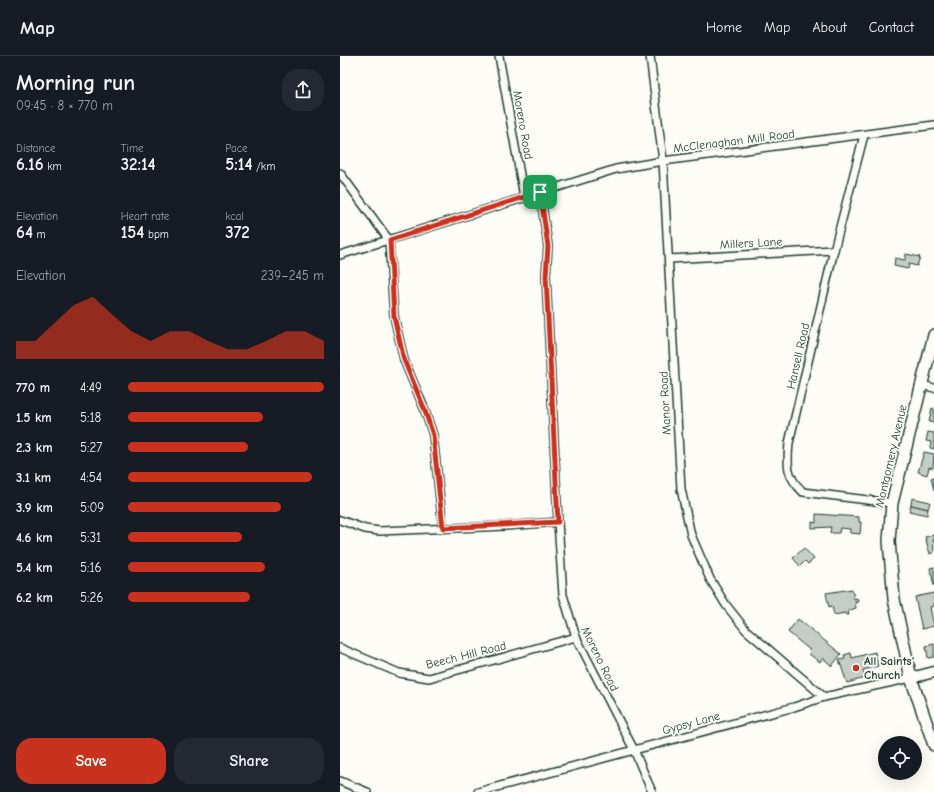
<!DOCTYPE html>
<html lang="en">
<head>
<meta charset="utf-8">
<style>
	body { margin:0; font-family:"Comic Neue",sans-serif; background:#242831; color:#f1f3f6; height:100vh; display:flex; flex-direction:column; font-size:15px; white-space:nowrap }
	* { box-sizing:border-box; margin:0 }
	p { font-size:13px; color:#9ea1a6 }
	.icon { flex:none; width:22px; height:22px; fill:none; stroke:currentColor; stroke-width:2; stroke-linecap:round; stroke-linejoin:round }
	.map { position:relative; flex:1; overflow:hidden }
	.panel { display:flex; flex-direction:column; background:#171b24; width:340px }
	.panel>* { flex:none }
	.buttons { position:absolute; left:538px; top:680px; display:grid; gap:8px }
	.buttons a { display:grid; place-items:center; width:44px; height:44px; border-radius:50%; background:#171b24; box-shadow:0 4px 16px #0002; font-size:20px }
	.pin { position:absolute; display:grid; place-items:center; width:34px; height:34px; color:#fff; margin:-17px; border-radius:8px; box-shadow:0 2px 6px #0006 }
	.round { display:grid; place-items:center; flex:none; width:42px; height:42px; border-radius:16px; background:#242831 }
	.summary { display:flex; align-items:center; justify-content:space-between; height:68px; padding:0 16px }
	h1 { font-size:22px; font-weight:600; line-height:30px }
	.metrics { display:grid; grid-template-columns:repeat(3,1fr); gap:6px; height:68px; padding:4px 16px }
	.metrics div { display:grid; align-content:center }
	.metrics b { font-size:17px; font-weight:600 }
	.metrics small { font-size:11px; font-weight:400 }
	.metrics p { font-size:11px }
	.chart { height:112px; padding:8px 16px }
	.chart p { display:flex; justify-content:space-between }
	.chart svg { width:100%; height:72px; margin-top:4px; fill:#c8321e; opacity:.7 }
	.button { display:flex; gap:8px; margin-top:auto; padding:8px 16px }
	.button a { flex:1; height:46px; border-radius:16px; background:#c8321e; color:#fff; font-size:16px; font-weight:600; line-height:46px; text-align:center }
	.button a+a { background:#242831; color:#f1f3f6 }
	ul { padding:0 16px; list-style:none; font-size:13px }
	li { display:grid; grid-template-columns:64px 48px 1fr; align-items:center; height:30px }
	li i { height:10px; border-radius:5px; background:#c8321e }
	header { display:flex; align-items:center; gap:24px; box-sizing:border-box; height:56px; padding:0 20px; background:#171b24; border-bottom:1px solid #363941 }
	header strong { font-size:19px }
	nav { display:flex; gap:22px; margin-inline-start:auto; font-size:14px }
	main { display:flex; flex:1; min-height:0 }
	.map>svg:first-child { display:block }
	.building { fill:#c6cdc7; stroke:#1f3d34 }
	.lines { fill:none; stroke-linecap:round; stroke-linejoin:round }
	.street-casing { stroke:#1f3d34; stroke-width:10 }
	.secondary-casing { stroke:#1f3d34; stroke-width:13 }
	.primary-casing { stroke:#1f3d34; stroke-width:14 }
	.street { stroke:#fdfcf7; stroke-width:7 }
	.secondary { stroke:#fdfcf7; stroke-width:10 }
	.primary { stroke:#fdfcf7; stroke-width:11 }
	.route-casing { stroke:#fff; stroke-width:8 }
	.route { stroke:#c8321e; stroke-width:5 }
	.poi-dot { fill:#c8321e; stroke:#fdfcf7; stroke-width:1.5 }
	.labels { text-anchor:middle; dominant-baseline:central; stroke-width:3.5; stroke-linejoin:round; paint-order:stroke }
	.street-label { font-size:12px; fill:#1f3d34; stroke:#fdfcf7 }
	.poi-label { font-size:12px; font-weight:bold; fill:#1f3d34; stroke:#fdfcf7; text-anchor:start }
</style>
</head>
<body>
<header>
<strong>Map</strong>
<nav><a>Home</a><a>Map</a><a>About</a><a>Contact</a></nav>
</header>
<main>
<section class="panel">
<div class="summary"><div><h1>Morning run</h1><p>09:45 · 8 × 770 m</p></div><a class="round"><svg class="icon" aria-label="share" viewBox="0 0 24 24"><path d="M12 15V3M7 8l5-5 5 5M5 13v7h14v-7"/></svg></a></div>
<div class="metrics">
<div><p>Distance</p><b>6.16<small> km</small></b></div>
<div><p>Time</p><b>32:14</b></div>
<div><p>Pace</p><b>5:14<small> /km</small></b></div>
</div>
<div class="metrics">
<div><p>Elevation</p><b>64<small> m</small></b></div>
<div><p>Heart rate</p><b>154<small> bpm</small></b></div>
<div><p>kcal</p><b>372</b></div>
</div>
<div class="chart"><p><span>Elevation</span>239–245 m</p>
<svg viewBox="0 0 160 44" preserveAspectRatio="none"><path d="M0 44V33L10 33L20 22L30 11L40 6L50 17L60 27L70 33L80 27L90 27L100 33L110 38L120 38L130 33L140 27L150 27L160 33V44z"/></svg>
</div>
<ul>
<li><b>770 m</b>4:49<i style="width:100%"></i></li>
<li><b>1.5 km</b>5:18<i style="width:69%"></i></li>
<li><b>2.3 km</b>5:27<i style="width:61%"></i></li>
<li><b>3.1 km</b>4:54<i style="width:94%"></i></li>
<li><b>3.9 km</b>5:09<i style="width:78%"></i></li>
<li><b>4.6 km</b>5:31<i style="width:58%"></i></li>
<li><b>5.4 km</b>5:16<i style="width:70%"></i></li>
<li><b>6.2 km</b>5:26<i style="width:62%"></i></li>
</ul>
<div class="button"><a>Save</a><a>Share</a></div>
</section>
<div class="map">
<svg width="594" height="736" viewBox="0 0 594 736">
	<rect width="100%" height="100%" fill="#fdfcf7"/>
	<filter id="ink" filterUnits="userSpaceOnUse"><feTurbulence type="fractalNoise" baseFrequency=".025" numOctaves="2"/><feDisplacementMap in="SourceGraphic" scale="8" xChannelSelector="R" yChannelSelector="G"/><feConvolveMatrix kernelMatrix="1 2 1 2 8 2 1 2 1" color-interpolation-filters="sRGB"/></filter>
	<g filter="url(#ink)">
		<g class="building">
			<polygon points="566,198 580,201 577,210 569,208 568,213 554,210 555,202 565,204"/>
			<polygon points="592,352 594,353 594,367 589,366"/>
			<polygon points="588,376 594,377 594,393 590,392 591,386 586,385"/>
			<polygon points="584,396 594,398 593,412 589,411 587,419 578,416"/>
			<polygon points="594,421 594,434 591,422"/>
			<polygon points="572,442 590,446 588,453 571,449"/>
			<polygon points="571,449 588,453 587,459 569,455"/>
			<polygon points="476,458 519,461 519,466 521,466 520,478 510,477 510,473 500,472 499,477 490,477 491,471 472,472 472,466 476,467"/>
			<polygon points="593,479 594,496 590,498 585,481"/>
			<polygon points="464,492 474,503 468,508 465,505 460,510 453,502"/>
			<polygon points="594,511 594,530 590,512"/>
			<polygon points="512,533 514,543 517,542 518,546 515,546 516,552 508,555 509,559 506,559 505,557 494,559 492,550 489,551 486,537"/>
			<polygon points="594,537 594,550 590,551 594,570 582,573 575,541"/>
			<polygon points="458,563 501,598 492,610 483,602 480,606 469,598 471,595 448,576"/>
			<polygon points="594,588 594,601 588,602 586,590"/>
			<polygon points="535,596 538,610 523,614 525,622 507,627 499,604 505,603 504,599 511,597 512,602"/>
		</g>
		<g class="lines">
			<g class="street-casing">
				<g id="street">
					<polyline points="159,0 184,141"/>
					<polyline points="310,0 323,105 341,433 351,479 370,523 386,549 406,574 484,641"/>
					<path d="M524,79L494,194L449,387C447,409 446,420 463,436L552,447"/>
					<polyline points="0,117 49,184 54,260 64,304 84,352 93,379 103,472"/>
					<polyline points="200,136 208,190 206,220 218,466 223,539 236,581 294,694 312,736"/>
					<polyline points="0,199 276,113 323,105 594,69"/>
					<polyline points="329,203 494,194"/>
					<polyline points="581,329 594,332"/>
					<polyline points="0,464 25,473 39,475 165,470 218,466"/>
					<polyline points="0,592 59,617 89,622 236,581"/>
					<polyline points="0,725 27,736"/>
					<polyline points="138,736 454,651 484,641 571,622"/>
				</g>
			</g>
			<g class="secondary-casing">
				<polyline id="secondary" points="571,622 594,616"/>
			</g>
			<g class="primary-casing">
				<polyline id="primary" points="594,279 552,447 549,485 554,543 571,622 594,689"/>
			</g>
			<use href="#street" class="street"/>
			<use href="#secondary" class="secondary"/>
			<use href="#primary" class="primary"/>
		</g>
	</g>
	<g class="lines" filter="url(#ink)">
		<g class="route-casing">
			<polygon id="route" points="200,136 208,190 206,220 218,466 103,472 93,379 84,352 64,304 54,260 50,184"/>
		</g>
		<use href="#route" class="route"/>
	</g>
	<circle class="poi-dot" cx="516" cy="612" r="4"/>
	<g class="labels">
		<g class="street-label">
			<text transform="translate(183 69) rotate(80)">Moreno Road</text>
			<text transform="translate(394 85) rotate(-7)">McClenaghan Mill Road</text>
			<text transform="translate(411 187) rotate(-3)">Millers Lane</text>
			<text transform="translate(458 300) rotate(-77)">Hansell Road</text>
			<text transform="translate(325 347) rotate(-93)">Manor Road</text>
			<text transform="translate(551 400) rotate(-77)">Montgomery Avenue</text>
			<text transform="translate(126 599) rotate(-14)">Beech Hill Road</text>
			<text transform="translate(260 603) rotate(64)">Moreno Road</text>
			<text transform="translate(351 667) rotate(-15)">Gypsy Lane</text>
		</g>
		<g class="poi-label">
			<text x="524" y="605">All Saints'<tspan x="524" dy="14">Church</tspan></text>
		</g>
	</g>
</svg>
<div class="buttons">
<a><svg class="icon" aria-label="locate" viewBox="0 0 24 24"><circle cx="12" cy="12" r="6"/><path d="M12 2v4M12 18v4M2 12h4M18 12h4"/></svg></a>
</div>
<div class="pin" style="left:200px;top:136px;background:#1e9e55"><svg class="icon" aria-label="arrive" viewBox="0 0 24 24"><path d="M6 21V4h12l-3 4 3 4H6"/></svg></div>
</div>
</main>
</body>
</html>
